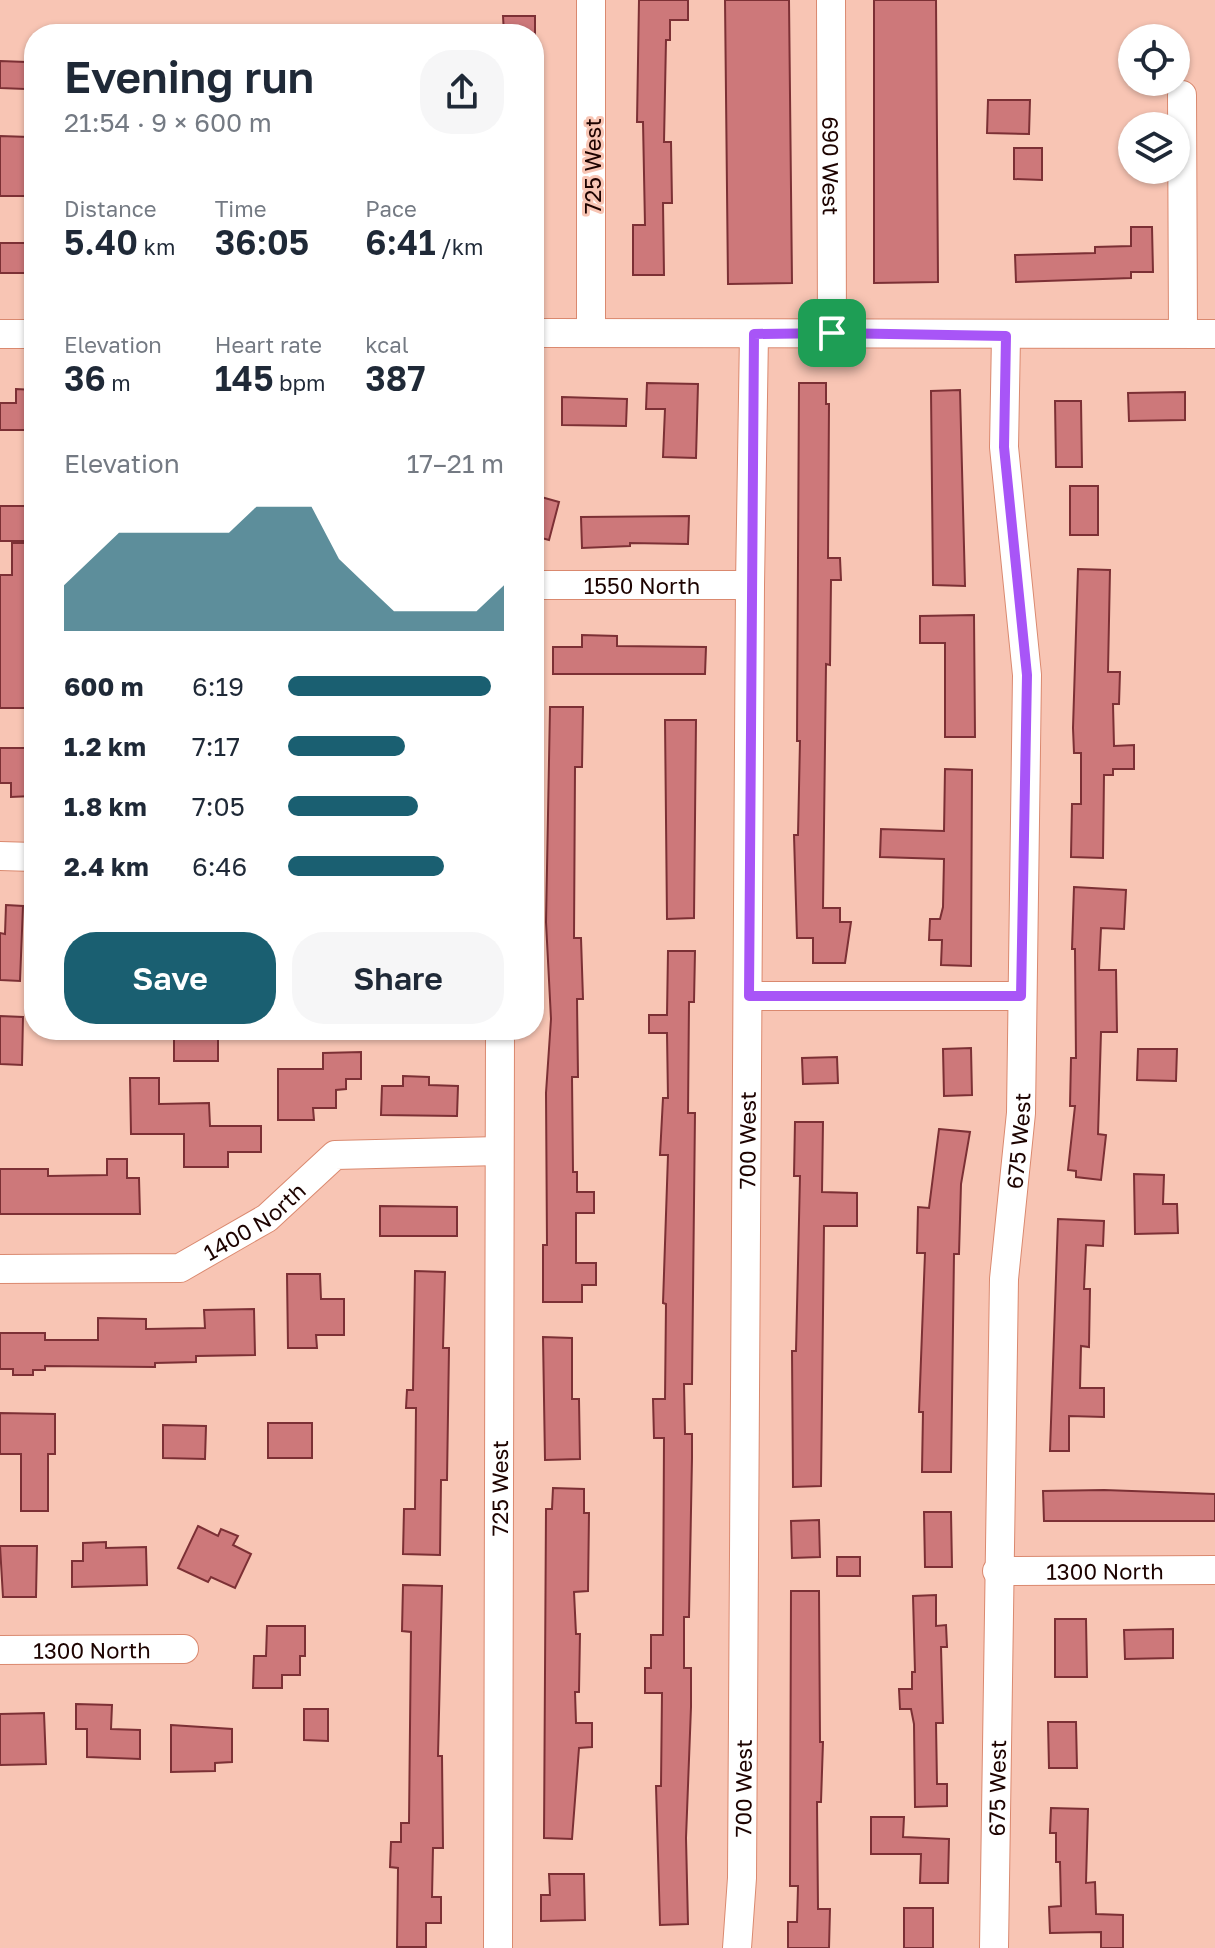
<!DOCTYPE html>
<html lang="en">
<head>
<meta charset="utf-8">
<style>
	body { margin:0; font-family:"Golos Text",sans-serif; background:#f6f6f7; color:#1f2937; height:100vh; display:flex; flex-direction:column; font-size:30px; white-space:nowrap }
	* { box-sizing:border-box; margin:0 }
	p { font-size:26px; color:#747a83 }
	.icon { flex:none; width:44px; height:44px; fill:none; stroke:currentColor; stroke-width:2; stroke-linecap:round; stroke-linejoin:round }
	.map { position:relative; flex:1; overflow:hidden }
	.panel { position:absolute; left:24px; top:24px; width:520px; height:1016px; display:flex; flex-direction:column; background:#fff; border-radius:32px; box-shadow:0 2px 6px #0004 }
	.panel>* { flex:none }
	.controls { position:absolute; left:1118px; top:24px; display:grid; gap:16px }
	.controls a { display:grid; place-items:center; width:72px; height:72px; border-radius:50%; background:#fff; box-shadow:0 2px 6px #0004; font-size:40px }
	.pin { position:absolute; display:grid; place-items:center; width:68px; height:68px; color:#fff; margin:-34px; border-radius:16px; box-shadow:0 4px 12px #0006 }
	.round { display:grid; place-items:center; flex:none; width:84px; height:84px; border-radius:32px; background:#f6f6f7 }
	.overview { display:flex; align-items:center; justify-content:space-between; height:136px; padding:0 40px }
	h1 { font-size:44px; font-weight:600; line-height:60px }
	.stats { display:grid; grid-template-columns:repeat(3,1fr); gap:12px; height:136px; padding:8px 40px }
	.stats div { display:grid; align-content:center }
	.stats b { font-size:34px; font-weight:600 }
	.stats small { font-size:22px; font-weight:400 }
	.stats p { font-size:22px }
	.chart { height:224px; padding:16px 40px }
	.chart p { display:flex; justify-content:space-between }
	.chart svg { width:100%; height:144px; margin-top:8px; fill:#1a5f71; opacity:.7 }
	.button { display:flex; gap:16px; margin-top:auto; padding:16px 40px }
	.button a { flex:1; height:92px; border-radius:32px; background:#1a5f71; color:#fff; font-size:32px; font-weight:600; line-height:92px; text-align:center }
	.button a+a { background:#f6f6f7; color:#1f2937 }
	ul { padding:0 40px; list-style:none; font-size:26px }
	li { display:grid; grid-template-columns:128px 96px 1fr; align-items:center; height:60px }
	li i { height:20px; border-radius:10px; background:#1a5f71 }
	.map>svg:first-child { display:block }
	.building { fill:#cd787a; stroke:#7c3035; stroke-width:2 }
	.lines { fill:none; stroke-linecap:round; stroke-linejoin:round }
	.minor-casing { stroke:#da896f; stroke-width:30 }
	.minor { stroke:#fff; stroke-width:28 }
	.route-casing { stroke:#fff; stroke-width:16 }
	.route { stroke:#a855f7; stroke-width:10 }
	.labels { text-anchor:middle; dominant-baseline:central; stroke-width:6; stroke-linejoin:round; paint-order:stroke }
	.street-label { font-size:22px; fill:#1d0300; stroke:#f8c5b4 }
</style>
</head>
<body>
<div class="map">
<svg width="1215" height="1948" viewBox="0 0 1215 1948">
	<rect width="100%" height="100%" fill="#f8c5b4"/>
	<g class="building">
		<polygon points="639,0 688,0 688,20 670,20 670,40 666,40 664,142 671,142 672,203 663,203 664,275 633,275 633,225 645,225 643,122 637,122"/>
		<polygon points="725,0 789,0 792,283 728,284"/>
		<polygon points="874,0 936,0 938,282 874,283"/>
		<polygon points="503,16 535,16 535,34 504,34"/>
		<polygon points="0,61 26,62 25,89 0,88"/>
		<polygon points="988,100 1030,100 1029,134 987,133"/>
		<polygon points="0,136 29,137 28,196 0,196"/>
		<polygon points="1014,148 1042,148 1042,180 1014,179"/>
		<polygon points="1131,227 1152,227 1153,272 1131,272 1131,278 1016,282 1015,255 1095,253 1095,247 1131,246"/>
		<polygon points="0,243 27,243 27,255 34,255 34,273 0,273"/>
		<polygon points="647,383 698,384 696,458 663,457 665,409 646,409"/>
		<polygon points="799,383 826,383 826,404 829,404 828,558 840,558 841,580 831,580 830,665 826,664 823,908 840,908 840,922 851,922 845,963 813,963 813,938 797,938 794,835 798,835 800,741 797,741"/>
		<polygon points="16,389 34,390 34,430 0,430 0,403 16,403"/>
		<polygon points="960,390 965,586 933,585 931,391"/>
		<polygon points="1185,392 1185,420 1129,421 1128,393"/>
		<polygon points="562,397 627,399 626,426 562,425"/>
		<polygon points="1055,401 1081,401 1082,467 1056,467"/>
		<rect x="1070" y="486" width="28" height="49"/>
		<polygon points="534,495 559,502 549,540 534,536"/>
		<rect x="0" y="506" width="27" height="35"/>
		<polygon points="689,516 688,544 630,543 630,546 582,548 581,517"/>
		<polygon points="12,543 34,543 34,708 0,708 0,575 12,575"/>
		<polygon points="1078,569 1110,570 1108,672 1120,672 1119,704 1113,704 1114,746 1134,745 1134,769 1113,769 1113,775 1104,775 1103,858 1071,857 1072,804 1081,804 1081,753 1074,753 1073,728"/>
		<polygon points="974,615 975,737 945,737 945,643 920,643 920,616"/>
		<polygon points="582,635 617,636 617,646 706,647 705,674 553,674 553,647 582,647"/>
		<polygon points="550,707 583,707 582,767 575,767 574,938 581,938 583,999 577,999 578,1077 572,1077 573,1172 577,1172 577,1192 594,1192 594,1213 576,1213 576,1263 596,1263 596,1285 582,1285 582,1302 543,1302 543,1245 547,1245 546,1093 551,1019 546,922"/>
		<polygon points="665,720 696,720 694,918 667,919"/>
		<polygon points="0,748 31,748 32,796 11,797 11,783 0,783"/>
		<polygon points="945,769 972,770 971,966 941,965 942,940 929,940 930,919 940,919 943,907 944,859 880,857 881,829 944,831"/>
		<polygon points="1074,887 1126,890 1124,929 1101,928 1099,970 1116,970 1117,1032 1101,1032 1098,1134 1106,1135 1101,1180 1076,1177 1076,1171 1068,1170 1075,1106 1070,1106 1071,1058 1076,1058 1075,949 1072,949"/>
		<polygon points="6,905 23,906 20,981 0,980 0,933 5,934"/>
		<polygon points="668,951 695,951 694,1002 689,1002 688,1113 695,1113 692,1384 684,1384 685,1434 692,1434 692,1458 689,1617 684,1617 684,1668 691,1668 691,1707 686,1838 688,1924 660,1925 656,1786 661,1786 662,1693 645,1693 645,1668 651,1668 651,1635 663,1635 664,1438 654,1438 653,1399 665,1399 666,1304 663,1303 668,1155 660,1155 663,1098 668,1098 667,1033 649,1033 649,1015 667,1015"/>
		<polygon points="0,1016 23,1017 22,1065 0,1064"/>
		<rect x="174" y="1030" width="44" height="31"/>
		<polygon points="971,1048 972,1095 944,1096 943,1049"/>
		<polygon points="1138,1049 1177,1049 1176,1081 1137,1080"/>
		<polygon points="361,1052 361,1079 346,1079 346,1089 336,1090 336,1108 313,1108 314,1120 278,1120 278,1069 323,1069 323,1053"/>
		<polygon points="837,1057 838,1083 803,1084 802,1058"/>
		<polygon points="403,1076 429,1077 429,1085 458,1086 457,1116 381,1115 382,1086 403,1086"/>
		<polygon points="130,1078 159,1078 159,1104 209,1103 210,1126 261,1126 261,1152 228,1152 228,1167 184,1167 184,1134 131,1134"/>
		<polygon points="795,1122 823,1122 822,1192 857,1193 857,1226 824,1226 821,1486 793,1487 792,1351 796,1351 800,1176 794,1176"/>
		<polygon points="939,1129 970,1132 961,1184 959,1254 954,1254 951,1472 922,1472 923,1412 919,1412 925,1253 917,1253 918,1207 929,1208"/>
		<polygon points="107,1159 127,1159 127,1178 139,1178 140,1214 0,1214 0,1169 48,1169 48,1176 107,1175"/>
		<polygon points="1134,1174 1164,1175 1163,1204 1177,1204 1178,1233 1135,1234"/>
		<polygon points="380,1206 457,1207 457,1236 380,1236"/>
		<polygon points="1058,1219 1104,1221 1103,1246 1086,1245 1084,1289 1090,1289 1089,1347 1081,1346 1080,1388 1104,1388 1104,1417 1069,1416 1069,1451 1050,1451"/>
		<polygon points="415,1271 445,1272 443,1348 449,1348 447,1480 441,1480 440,1555 403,1554 404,1509 415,1509 416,1408 406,1408 407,1390 413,1390"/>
		<polygon points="287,1274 320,1274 321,1299 344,1299 344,1335 316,1335 317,1348 288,1348"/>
		<polygon points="254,1309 255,1355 196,1356 196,1362 155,1363 155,1367 45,1366 45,1370 33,1370 33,1375 13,1375 13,1369 0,1369 0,1333 45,1333 45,1340 98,1340 98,1318 146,1319 146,1329 205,1328 204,1310"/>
		<polygon points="543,1337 572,1338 572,1399 579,1399 580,1459 545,1460"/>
		<polygon points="0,1413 55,1414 55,1454 48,1454 48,1511 21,1511 21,1454 0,1454"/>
		<rect x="268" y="1423" width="44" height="35"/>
		<polygon points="163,1425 206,1426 205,1459 163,1458"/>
		<polygon points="553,1488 584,1489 584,1513 589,1513 588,1591 574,1592 576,1634 580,1634 579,1692 575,1692 576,1723 592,1723 592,1747 579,1748 572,1839 544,1838 546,1509 552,1509"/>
		<polygon points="1104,1490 1215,1494 1215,1521 1044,1521 1043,1491"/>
		<polygon points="924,1512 951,1512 952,1567 925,1567"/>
		<polygon points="819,1520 820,1557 792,1558 791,1521"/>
		<polygon points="198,1526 218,1536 221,1529 238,1536 233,1545 251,1554 235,1588 211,1577 208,1582 178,1568"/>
		<polygon points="106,1542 106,1548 146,1547 147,1585 72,1587 72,1561 83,1561 83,1543"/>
		<polygon points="0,1546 37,1546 36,1597 3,1597"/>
		<rect x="837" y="1557" width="23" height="19"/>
		<polygon points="403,1585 442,1586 438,1756 442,1756 443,1848 433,1848 432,1897 441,1897 441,1923 426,1923 426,1947 397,1947 398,1868 390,1867 391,1842 401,1842 401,1823 409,1823 411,1632 402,1631"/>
		<polygon points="791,1591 819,1591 820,1742 823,1742 821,1802 817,1802 818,1909 830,1909 829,1948 788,1948 788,1922 797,1922 798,1886 790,1886"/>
		<polygon points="936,1595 936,1626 946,1625 947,1647 941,1647 943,1723 936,1723 937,1784 947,1784 947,1806 915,1807 914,1724 911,1709 900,1709 899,1689 912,1689 912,1672 915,1672 913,1596"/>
		<polygon points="1055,1619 1086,1619 1087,1677 1055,1677"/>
		<polygon points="267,1626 305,1626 305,1656 300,1656 300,1675 282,1675 282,1688 253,1688 254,1656 266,1656"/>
		<polygon points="1173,1629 1173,1658 1125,1659 1124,1630"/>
		<polygon points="76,1704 112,1705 111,1729 140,1730 140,1759 87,1757 87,1729 76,1729"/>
		<polygon points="304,1709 328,1709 328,1741 304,1740"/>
		<polygon points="44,1713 46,1764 0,1765 0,1714"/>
		<polygon points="1048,1722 1076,1722 1077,1768 1049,1768"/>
		<polygon points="171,1725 232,1729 232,1762 215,1763 215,1771 171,1772"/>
		<polygon points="1051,1808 1088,1809 1086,1883 1095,1882 1096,1914 1123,1915 1123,1948 1101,1948 1101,1932 1050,1933 1049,1907 1061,1906 1060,1862 1056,1862 1056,1833 1050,1833"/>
		<polygon points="871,1817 904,1817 903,1837 949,1839 948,1883 920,1883 921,1854 871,1854"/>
		<polygon points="549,1874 584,1874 585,1920 541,1921 541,1895 550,1895"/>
		<rect x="904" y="1908" width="29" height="40"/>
	</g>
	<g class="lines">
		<g class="minor-casing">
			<g id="minor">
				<polyline points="591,0 591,333"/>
				<path id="s1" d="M831,0L832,333"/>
				<polyline points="1182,95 1183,333"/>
				<polyline points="534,333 1215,334"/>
				<polyline points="0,334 34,334"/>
				<path id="s2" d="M534,585H750"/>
				<polyline points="0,856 34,857"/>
				<polyline points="749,996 1021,996"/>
				<path id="s3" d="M0,1269L180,1268L267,1218L335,1155L499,1151"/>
				<path id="s4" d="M997,1571L1215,1570"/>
				<path id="s5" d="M0,1650L184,1649"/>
				<path id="s6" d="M498,1948L500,1030"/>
				<path id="s7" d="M737,1948L742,1878L750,585L754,334"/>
				<path id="s8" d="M994,1948L1004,1279L1021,1113L1027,675L1004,447L1006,336"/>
			</g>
		</g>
		<use href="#minor" class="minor"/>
	</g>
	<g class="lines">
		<g class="route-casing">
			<polygon id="route" points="832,333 1006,336 1004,447 1027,675 1021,996 749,996 754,334"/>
		</g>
		<use href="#route" class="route"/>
	</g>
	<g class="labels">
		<g class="street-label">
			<text transform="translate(592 166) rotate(-90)">725 West</text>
			<text stroke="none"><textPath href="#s1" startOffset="166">690 West</textPath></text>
			<text stroke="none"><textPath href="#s2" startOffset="108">1550 North</textPath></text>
			<text stroke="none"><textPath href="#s7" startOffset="808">700 West</textPath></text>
			<text stroke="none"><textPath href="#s8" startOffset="808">675 West</textPath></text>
			<text stroke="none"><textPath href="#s3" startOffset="268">1400 North</textPath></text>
			<text stroke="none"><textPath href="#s6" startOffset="460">725 West</textPath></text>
			<text stroke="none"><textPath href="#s4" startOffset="108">1300 North</textPath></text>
			<text stroke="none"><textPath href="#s5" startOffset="92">1300 North</textPath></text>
			<text stroke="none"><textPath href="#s7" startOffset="160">700 West</textPath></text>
			<text stroke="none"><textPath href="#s8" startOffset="160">675 West</textPath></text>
		</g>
	</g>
</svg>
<div class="controls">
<a><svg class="icon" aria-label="locate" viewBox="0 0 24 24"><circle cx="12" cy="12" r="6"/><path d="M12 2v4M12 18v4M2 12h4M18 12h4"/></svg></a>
<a><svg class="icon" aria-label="layers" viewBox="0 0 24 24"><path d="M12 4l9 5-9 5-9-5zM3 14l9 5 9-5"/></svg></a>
</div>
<div class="pin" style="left:832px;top:333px;background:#1e9e55"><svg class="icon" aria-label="arrive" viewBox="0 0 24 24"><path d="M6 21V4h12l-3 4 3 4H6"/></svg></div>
<section class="panel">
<div class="overview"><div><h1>Evening run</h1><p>21:54 · 9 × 600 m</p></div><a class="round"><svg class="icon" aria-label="share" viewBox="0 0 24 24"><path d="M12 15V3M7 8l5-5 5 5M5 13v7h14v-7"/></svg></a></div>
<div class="stats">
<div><p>Distance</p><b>5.40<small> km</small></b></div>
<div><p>Time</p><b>36:05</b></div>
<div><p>Pace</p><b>6:41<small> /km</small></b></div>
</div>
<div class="stats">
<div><p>Elevation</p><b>36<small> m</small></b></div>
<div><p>Heart rate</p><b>145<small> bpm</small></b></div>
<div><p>kcal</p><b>387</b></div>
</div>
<div class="chart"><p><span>Elevation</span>17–21 m</p>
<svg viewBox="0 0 160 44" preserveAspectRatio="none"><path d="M0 44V30L10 22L20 14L30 14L40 14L50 14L60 14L70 6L80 6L90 6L100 22L110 30L120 38L130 38L140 38L150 38L160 30V44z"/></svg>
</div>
<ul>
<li><b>600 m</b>6:19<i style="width:94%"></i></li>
<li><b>1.2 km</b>7:17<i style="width:54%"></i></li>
<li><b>1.8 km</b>7:05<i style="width:60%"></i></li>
<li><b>2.4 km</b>6:46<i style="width:72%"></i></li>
</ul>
<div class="button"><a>Save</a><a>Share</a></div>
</section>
</div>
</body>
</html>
